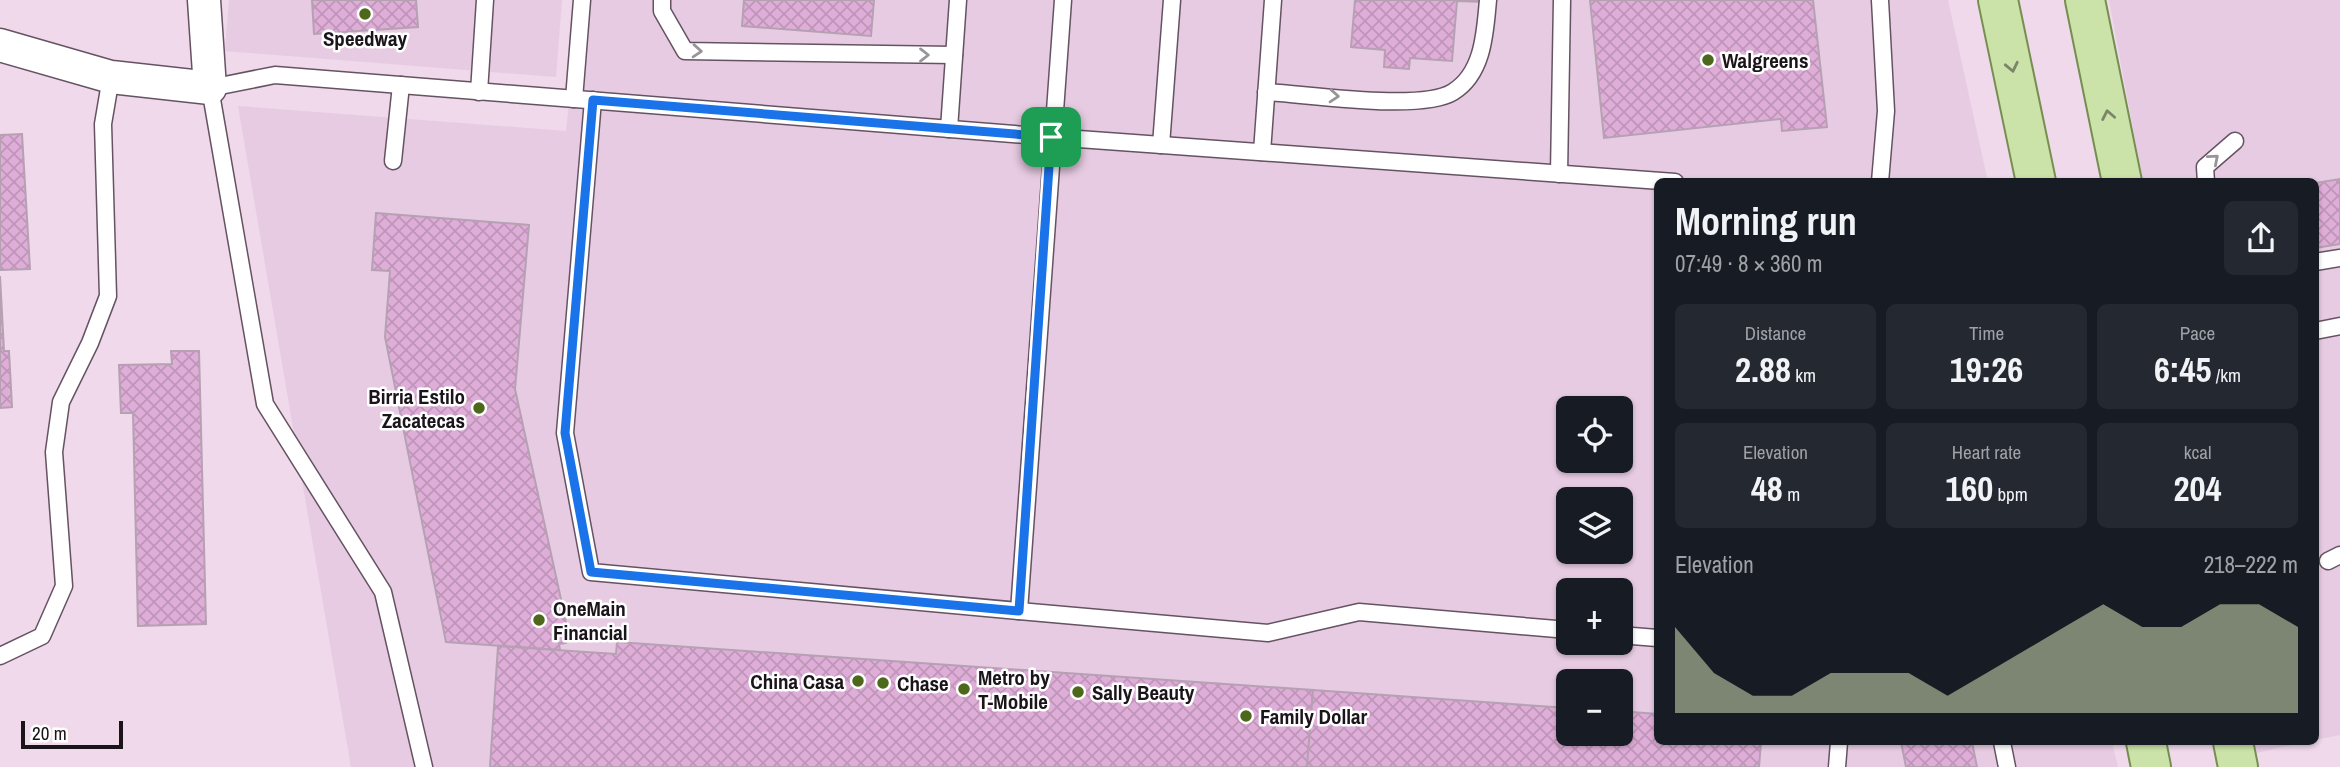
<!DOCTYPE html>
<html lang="en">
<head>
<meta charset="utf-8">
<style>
	body { margin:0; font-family:"Archivo Narrow",sans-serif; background:#242831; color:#f1f3f6; height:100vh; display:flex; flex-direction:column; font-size:26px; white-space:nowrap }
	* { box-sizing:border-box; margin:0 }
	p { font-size:23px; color:#9ea1a6 }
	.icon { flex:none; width:38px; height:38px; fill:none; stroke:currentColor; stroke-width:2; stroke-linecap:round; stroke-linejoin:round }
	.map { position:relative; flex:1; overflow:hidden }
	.sheet { position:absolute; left:1654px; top:178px; width:665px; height:567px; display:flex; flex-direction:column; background:#171b24; border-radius:10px; box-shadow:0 2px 5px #0004 }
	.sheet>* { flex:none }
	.buttons { position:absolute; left:1556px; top:396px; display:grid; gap:14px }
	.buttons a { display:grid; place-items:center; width:77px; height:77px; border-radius:10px; background:#171b24; box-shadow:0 2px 5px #0004; font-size:35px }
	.scale { position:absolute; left:21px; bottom:18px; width:102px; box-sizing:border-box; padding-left:7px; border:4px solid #1b141a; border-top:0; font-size:19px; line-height:24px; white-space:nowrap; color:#1b141a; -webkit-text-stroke:5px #fff; paint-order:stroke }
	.pin { position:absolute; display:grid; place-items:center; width:60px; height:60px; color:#fff; margin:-30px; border-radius:14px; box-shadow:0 4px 10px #0006 }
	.round { display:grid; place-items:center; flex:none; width:74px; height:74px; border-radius:10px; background:#242831 }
	.summary { display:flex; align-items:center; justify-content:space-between; height:119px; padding:0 21px }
	h1 { font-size:38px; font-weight:800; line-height:52px }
	.metrics { display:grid; grid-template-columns:repeat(3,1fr); gap:10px; height:119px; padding:7px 21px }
	.metrics div { display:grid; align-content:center; border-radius:10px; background:#242831; text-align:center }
	.metrics b { font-size:35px; font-weight:800 }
	.metrics small { font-size:19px; font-weight:400 }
	.metrics p { font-size:19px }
	.chart { height:196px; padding:14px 21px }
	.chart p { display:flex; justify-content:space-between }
	.chart svg { width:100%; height:126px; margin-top:7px; fill:#a7b493; opacity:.7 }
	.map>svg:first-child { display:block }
	.built { fill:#e7cbe2; fill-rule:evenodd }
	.building { fill:url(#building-cross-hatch); stroke:#b6a1b2; stroke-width:2 }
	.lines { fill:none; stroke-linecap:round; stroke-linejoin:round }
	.service-casing { stroke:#655362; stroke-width:19 }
	.minor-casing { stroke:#655362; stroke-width:35 }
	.primary-casing { stroke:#778e51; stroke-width:42 }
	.service { stroke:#fff; stroke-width:16 }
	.minor { stroke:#fff; stroke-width:32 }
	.primary { stroke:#cbe2a8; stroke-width:38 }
	.oneway { stroke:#989598 }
	.oneway2 { stroke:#7c8568 }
	.route-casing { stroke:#fff; stroke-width:14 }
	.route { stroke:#1a73e8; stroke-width:9 }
	.poi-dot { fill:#4d681b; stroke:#fff; stroke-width:2.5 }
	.labels { text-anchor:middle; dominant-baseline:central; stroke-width:5; stroke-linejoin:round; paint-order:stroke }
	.poi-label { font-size:21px; font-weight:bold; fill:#1b141a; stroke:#fff; text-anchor:start }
</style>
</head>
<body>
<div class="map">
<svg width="2340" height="767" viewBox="0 0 2340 767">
	<defs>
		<pattern id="building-cross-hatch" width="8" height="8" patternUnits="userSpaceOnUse" patternTransform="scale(1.75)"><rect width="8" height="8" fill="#dfaed8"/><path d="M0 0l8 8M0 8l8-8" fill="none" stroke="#bf95b9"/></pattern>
	</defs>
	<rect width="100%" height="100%" fill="#efd9eb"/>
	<g class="built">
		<polygon points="229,0 562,0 556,77 225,51"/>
		<path d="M580,0H1948L1988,182H1657V742H2112L2118,767H351L238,106L566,131ZM1568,408H1620V460H1568ZM1568,499H1620V551H1568ZM1568,590H1620V642H1568ZM1568,681H1620V733H1568Z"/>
		<polygon points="2109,0 2340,0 2340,735 2315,740 2315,182 2143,182"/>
		<polygon points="2251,742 2305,742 2252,754"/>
	</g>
	<g class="building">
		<polygon points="312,0 416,0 418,27 314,34"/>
		<polygon points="744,0 874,0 871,36 742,26"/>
		<polygon points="1355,0 1484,0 1484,2 1457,1 1452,61 1410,58 1409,69 1384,67 1385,50 1351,47"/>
		<polygon points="1590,0 1813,0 1827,127 1782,131 1781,119 1604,138"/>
		<polygon points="22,134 30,269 0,270 0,135"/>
		<polygon points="2340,179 2340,244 2315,248 2315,183"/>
		<polygon points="376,213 529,225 515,389 569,636 565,636 566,643 559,644 560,650 446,642 385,337 390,271 372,270"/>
		<polygon points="0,276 4,351 9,351 12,407 0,408"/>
		<polygon points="171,351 199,351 206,624 138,626 133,413 121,413 119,365 172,364"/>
		<polygon points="617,642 1313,690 1307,767 490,767 498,646 616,654"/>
		<polygon points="1313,690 1568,708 1568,733 1620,733 1620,711 1657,714 1657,742 1761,742 1759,767 1307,767"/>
		<polygon points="1901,742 1972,742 1977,767 1906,767"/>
	</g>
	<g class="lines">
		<g class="service-casing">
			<g id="service">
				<polyline points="662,0 662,11 685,51 954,55"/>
				<polyline points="1063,0 1019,611 1268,633 1359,612 1568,630"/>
				<polyline points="479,92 485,0"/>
				<path d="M1266,92C1307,94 1421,112 1453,92C1484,73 1485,31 1488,0"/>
				<polyline points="574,99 582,0"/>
				<polyline points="593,100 565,433 591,572 1019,611"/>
				<polyline points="949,129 958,0"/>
				<polyline points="1161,145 1172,0"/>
				<polyline points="1262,152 1273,0"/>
				<polyline points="393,161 401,85"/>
				<polyline points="1559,174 1562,0"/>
				<polyline points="1880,182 1886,111 1880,0"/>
				<polyline points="2206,182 2205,167 2235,141"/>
				<polyline points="2315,262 2340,258"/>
				<polyline points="2315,331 2340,326"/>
				<polyline points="2328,561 2340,555"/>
				<polyline points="1620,635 1657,638"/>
				<polyline points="0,656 42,636 64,586 54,452 61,402 90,343 108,296 103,124 111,77"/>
				<polyline points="2002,742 2007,767"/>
				<polyline points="424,767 383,592 265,404 210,88 275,75 1051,137 1675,182"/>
				<polyline points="1837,767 1839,742"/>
			</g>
		</g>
		<g class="minor-casing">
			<polyline id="minor" points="0,45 111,77 210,88 204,0"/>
		</g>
		<g class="primary-casing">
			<g id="primary">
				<polyline points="1998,0 2036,182"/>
				<polyline points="2085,0 2122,182"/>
				<polyline points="2146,742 2151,767"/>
				<polyline points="2233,742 2238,767"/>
			</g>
		</g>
		<use href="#service" class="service"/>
		<use href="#minor" class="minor"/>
		<use href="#primary" class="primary"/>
	</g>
	<defs><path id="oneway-chevron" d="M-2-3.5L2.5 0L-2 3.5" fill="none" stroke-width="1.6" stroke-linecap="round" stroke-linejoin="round" transform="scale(1.75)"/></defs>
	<g class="oneway">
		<use href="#oneway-chevron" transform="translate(697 51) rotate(4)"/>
		<use href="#oneway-chevron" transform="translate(924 55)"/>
		<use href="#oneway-chevron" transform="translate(1334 96) rotate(4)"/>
		<use href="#oneway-chevron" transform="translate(2214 159) rotate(-41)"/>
	</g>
	<g class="oneway2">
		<use href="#oneway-chevron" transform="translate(2012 67) rotate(78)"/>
		<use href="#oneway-chevron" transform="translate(2108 115) rotate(-101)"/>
	</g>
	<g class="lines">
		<g class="route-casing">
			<polygon id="route" points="593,100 1051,137 1019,611 591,572 565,433"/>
		</g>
		<use href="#route" class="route"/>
	</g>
	<g class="poi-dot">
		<circle cx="365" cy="14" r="7"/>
		<circle cx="1708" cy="60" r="7"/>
		<circle cx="479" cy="408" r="7"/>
		<circle cx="539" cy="620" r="7"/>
		<circle cx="858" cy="681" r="7"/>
		<circle cx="883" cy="683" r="7"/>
		<circle cx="964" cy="689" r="7"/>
		<circle cx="1078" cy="692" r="7"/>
		<circle cx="1246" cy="716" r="7"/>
	</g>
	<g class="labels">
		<g class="poi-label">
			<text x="365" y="38" text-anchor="middle">Speedway</text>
			<text x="1722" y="60">Walgreens</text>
			<text x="465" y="396" text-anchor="end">Birria Estilo<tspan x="465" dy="24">Zacatecas</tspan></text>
			<text x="553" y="608">OneMain<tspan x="553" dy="24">Financial</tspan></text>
			<text x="978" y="677">Metro by<tspan x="978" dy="24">T-Mobile</tspan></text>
			<text x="844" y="681" text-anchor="end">China Casa</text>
			<text x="897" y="683">Chase</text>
			<text x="1092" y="692">Sally Beauty</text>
			<text x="1260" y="716">Family Dollar</text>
		</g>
	</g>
</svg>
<div class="buttons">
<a><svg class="icon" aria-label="locate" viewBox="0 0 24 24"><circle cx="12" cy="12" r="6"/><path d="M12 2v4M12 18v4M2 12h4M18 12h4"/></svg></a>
<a><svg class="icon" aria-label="layers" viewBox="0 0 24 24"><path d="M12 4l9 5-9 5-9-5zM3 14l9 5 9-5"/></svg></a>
<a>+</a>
<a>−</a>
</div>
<div class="scale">20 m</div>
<div class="pin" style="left:1051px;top:137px;background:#1e9e55"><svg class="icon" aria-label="arrive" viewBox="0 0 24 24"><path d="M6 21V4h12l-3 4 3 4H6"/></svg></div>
<section class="sheet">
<div class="summary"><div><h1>Morning run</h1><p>07:49 · 8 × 360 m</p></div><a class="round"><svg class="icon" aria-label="share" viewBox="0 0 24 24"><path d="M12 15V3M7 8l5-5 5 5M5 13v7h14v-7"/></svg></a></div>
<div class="metrics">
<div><p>Distance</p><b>2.88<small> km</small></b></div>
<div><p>Time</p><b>19:26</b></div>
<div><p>Pace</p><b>6:45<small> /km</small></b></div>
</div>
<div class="metrics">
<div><p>Elevation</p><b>48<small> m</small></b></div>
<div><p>Heart rate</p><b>160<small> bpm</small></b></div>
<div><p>kcal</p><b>204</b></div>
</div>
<div class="chart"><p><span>Elevation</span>218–222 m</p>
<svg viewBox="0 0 160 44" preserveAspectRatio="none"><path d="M0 44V14L10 30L20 38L30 38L40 30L50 30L60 30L70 38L80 30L90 22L100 14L110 6L120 14L130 14L140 6L150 6L160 14V44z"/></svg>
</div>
</section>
</div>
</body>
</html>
